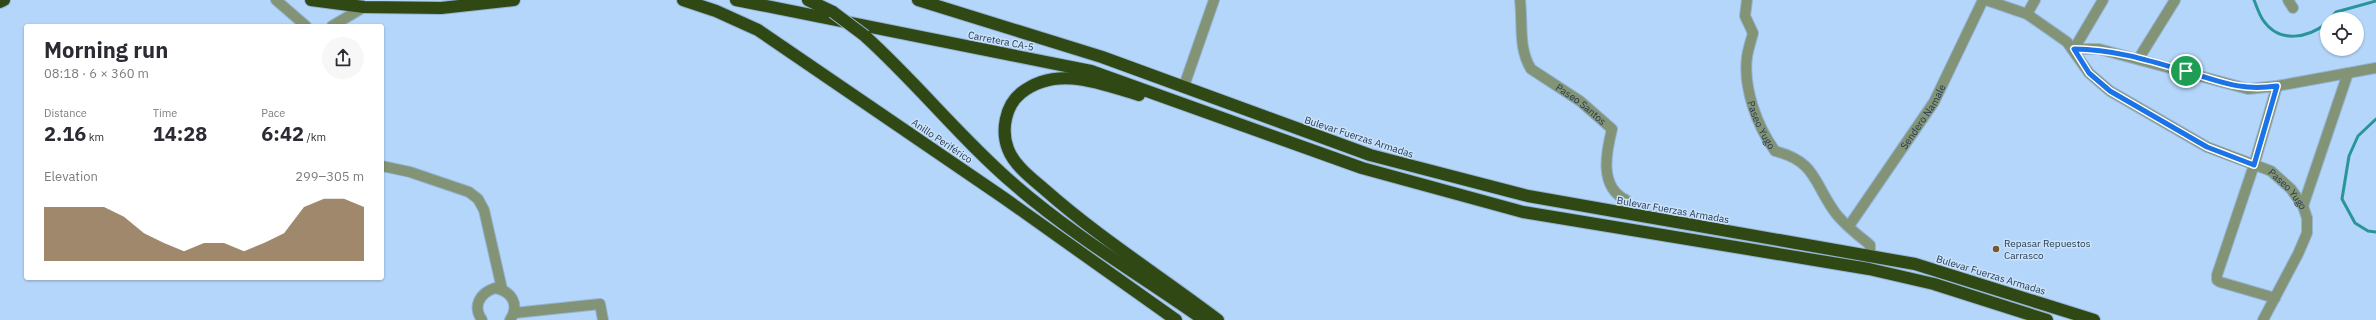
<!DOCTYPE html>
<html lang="en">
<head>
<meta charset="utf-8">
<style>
	body { margin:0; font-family:"IBM Plex Sans",sans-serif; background:#f7f7f7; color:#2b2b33; height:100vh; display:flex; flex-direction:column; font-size:15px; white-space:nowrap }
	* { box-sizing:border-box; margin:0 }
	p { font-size:13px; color:#7c7c81 }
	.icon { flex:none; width:22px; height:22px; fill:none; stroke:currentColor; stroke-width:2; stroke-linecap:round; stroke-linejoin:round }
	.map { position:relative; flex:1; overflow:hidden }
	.details { position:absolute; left:24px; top:24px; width:360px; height:256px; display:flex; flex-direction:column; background:#fff; border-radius:4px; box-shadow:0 1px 3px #0004 }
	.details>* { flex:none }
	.controls { position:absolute; left:2320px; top:12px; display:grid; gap:8px }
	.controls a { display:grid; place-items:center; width:44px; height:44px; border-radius:50%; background:#fff; box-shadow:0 1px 3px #0004; font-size:20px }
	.pin { position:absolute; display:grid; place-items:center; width:34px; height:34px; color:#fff; margin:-17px; border:2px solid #fff; border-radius:50%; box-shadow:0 1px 4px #0007 }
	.round { display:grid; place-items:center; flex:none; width:42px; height:42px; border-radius:21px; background:#f7f7f7 }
	.headline { display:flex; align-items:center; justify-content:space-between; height:68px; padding:0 20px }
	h1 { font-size:22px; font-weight:800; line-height:30px }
	.metrics { display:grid; grid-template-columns:repeat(3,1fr); gap:6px; height:68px; padding:4px 20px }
	.metrics div { display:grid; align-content:center }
	.metrics b { font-size:20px; font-weight:800 }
	.metrics small { font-size:11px; font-weight:400 }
	.metrics p { font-size:11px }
	.chart { height:112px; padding:8px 20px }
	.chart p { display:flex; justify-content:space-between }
	.chart svg { width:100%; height:72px; margin-top:4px; fill:#78572e; opacity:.7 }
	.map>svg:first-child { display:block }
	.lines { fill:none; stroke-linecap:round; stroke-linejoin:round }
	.stream { stroke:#299598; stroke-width:3 }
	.minor-casing { stroke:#94b4d5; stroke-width:12 }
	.highway-casing { stroke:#94b4d5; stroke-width:14 }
	.minor { stroke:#839375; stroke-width:10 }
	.highway { stroke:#304814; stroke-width:12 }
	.highway-bridge-casing { stroke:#94b4d5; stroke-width:14; stroke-linecap:butt }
	.highway-bridge { stroke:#304814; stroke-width:12 }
	.route-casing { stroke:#fff; stroke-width:8 }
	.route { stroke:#1a73e8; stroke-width:5 }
	.poi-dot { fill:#78572e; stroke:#cbe2fa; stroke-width:1.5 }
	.labels { text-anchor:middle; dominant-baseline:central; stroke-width:3; stroke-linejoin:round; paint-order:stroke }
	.street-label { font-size:10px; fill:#243b53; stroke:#cbe2fa }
	.poi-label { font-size:10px; fill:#243b53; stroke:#cbe2fa; text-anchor:start }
</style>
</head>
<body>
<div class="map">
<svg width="2376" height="320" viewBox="0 0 2376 320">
	<rect width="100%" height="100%" fill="#b4d6fa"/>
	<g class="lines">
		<g class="stream">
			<path d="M2254,0C2257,7 2259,14 2263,20C2279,44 2308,38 2327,23"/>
			<polyline points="2330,19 2336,12 2376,1"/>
			<polyline points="2376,119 2358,136 2349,156 2342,199 2355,223 2368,231 2376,232"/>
		</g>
		<g class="minor-casing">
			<g id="minor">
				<polyline points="276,0 306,26"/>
				<path id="s1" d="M1520,0C1523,24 1518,48 1531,69L1580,101L1612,129C1606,153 1599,187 1626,200L1625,213"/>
				<path id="s2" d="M1747,0L1745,16L1753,33C1751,41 1748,49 1747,57C1743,88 1757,126 1775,151C1816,162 1813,181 1834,211C1843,224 1858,235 1870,245V256"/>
				<path id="s3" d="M1986,0L2027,14L2067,42L2089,73L2110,91L2207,147L2271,171L2291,189L2303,206L2307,218V233L2298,254L2263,320"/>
				<polyline points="2103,0 2074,49 2099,49 2248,89 2277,86 2376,68"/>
				<polyline points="2288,0 2293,8"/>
				<polyline points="2027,14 2035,0"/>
				<polyline points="332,26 364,7"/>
				<polyline points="2139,58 2175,0"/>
				<polyline points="1184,86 1214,0"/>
				<polyline points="382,166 410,172 469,192 478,199 484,210 502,289"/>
				<polyline points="2303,206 2348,73"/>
				<path id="s4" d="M1849,226L1934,102L1983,0"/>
				<polyline points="2275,298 2220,282 2217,280 2217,275 2254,165 2277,86"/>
				<polyline points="514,313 600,304 603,320"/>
				<path d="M482,320C472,306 480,293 495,288C512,291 520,305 510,320"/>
			</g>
		</g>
		<g class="highway-casing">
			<g id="highway">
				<polyline points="311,0 364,7 441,8 514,0"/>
				<polyline points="683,0 716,11 758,30 1004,198 1176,320"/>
				<polyline points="736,0 1091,71 1362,168 1523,212 1869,269 1934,284 2047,320"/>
				<polyline points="808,0 833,12"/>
				<polyline points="918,0 1102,57 1370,155 1528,196 1915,264 2094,320"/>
				<polyline points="0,2 4,0"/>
				<path d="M865,36C918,84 962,140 1016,186C1074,236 1141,276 1204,320"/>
				<path d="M1139,95C1100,83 1056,65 1021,93C1005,106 1001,131 1008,149C1014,165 1031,178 1044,189C1098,237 1160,276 1218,320"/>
			</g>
		</g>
		<use href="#minor" class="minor"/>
		<use href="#highway" class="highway"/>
		<g class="highway-bridge-casing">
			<polyline id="highway-bridge" points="833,12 865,36"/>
		</g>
		<use href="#highway-bridge" class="highway-bridge"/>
	</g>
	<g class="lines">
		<g class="route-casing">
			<path id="route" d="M2074,49C2113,49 2151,61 2188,72C2222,82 2240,91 2277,86L2254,165L2207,147L2110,91L2089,73Z"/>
		</g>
		<use href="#route" class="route"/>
	</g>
	<circle class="poi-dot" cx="1996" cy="249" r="4"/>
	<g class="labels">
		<g class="street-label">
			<text transform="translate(1001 41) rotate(11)">Carretera CA-5</text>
			<text stroke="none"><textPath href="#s1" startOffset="132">Paseo Santos</textPath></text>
			<text stroke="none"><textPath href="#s4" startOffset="132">Sendero Namale</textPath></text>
			<text stroke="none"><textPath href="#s2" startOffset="130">Paseo Yugo</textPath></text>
			<text transform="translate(1359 137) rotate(18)">Bulevar Fuerzas Armadas</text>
			<text transform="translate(942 141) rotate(34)">Anillo Periférico</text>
			<text stroke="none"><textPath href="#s3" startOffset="363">Paseo Yugo</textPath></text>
			<text transform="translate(1673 210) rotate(10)">Bulevar Fuerzas Armadas</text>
			<text transform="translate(1991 275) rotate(17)">Bulevar Fuerzas Armadas</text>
		</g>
		<g class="poi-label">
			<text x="2004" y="243">Repasar Repuestos<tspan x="2004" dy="12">Carrasco</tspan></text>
		</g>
	</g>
</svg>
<div class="controls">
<a><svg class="icon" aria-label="locate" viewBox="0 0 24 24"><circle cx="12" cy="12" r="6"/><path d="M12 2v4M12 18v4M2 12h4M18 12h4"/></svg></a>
</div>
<div class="pin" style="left:2186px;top:71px;background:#1e9e55"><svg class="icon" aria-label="arrive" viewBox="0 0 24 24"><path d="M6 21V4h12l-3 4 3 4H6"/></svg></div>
<section class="details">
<div class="headline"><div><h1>Morning run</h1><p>08:18 · 6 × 360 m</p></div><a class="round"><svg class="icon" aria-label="share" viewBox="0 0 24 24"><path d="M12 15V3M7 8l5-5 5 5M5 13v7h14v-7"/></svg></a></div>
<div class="metrics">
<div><p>Distance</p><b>2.16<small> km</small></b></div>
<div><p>Time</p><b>14:28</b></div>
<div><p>Pace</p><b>6:42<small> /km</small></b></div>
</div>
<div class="chart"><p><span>Elevation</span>299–305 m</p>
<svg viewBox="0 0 160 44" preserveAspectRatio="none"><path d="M0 44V11L10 11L20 11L30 11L40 17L50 27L60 33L70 38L80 33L90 33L100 38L110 33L120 27L130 11L140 6L150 6L160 11V44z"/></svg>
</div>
</section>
</div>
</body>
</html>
